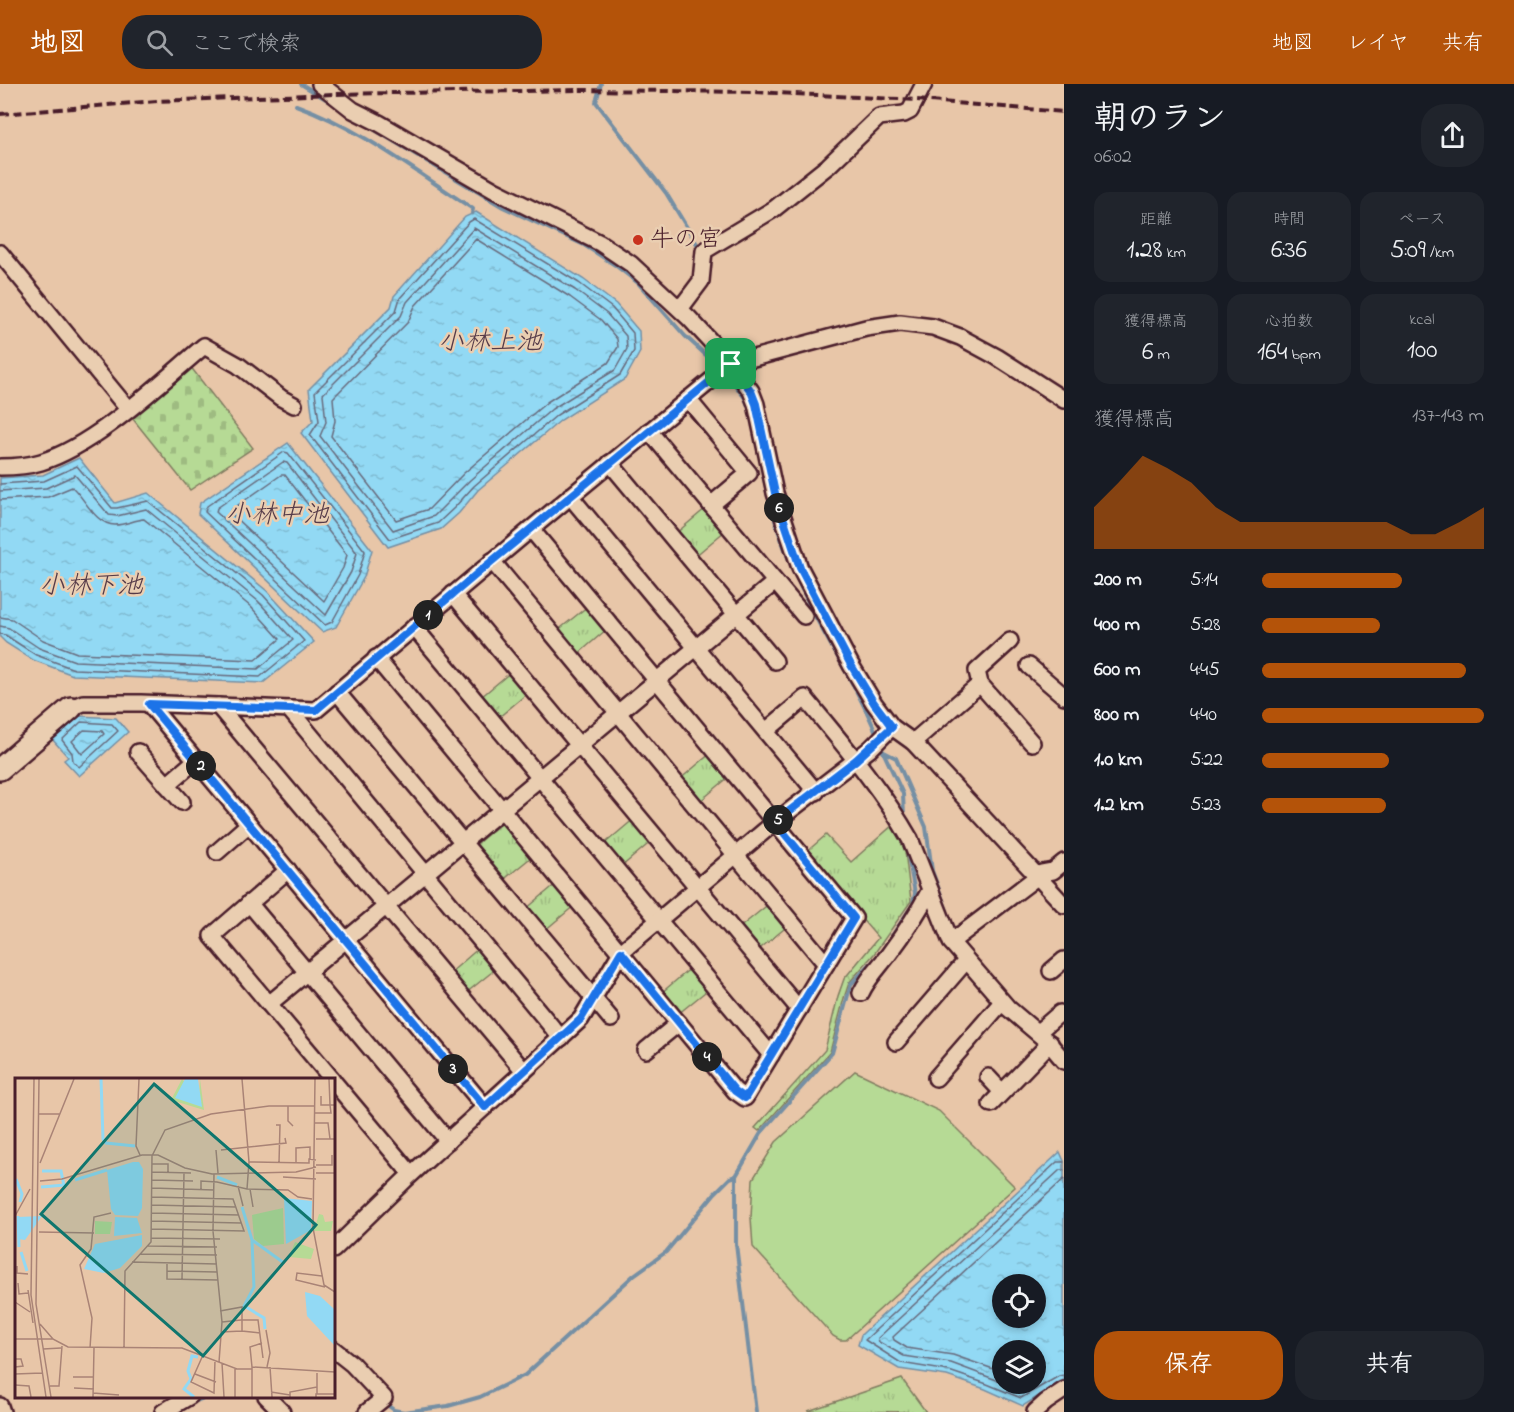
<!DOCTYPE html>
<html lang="ja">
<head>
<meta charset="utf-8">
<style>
	body { margin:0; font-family:"Indie Flower","Klee One",sans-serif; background:#20242c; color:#f1f3f6; height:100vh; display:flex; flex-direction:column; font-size:22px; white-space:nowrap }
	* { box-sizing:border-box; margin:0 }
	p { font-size:20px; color:#9ea1a6 }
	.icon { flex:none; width:33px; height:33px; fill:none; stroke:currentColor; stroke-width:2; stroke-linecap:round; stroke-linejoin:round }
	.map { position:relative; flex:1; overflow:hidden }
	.drawer { display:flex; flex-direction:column; background:#171b24; width:450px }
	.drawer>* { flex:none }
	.tools { position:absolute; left:992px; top:1190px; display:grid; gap:12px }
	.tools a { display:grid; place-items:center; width:54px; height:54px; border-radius:50%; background:#171b24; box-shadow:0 3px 9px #0003; font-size:30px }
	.pin { position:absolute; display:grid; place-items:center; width:51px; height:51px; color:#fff; margin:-26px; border-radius:12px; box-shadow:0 3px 9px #0006 }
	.km { position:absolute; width:30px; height:30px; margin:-15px; border-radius:50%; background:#222; color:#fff; font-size:16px; line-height:30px; text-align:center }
	.round { display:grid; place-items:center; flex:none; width:63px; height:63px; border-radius:24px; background:#20242c }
	.overview { display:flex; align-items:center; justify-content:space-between; height:102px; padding:0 30px }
	h1 { font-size:33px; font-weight:600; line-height:45px }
	.metrics { display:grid; grid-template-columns:repeat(3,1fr); gap:9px; height:102px; padding:6px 30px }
	.metrics div { display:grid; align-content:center; border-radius:15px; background:#20242c; text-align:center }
	.metrics b { font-size:26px; font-weight:600 }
	.metrics small { font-size:16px; font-weight:400 }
	.metrics p { font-size:16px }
	.chart { height:168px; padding:12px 30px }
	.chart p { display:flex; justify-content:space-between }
	.chart svg { width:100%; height:108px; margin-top:6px; fill:#b45309; opacity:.7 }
	.primary-button { display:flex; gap:12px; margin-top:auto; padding:12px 30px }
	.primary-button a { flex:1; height:69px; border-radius:24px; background:#b45309; color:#fff; font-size:24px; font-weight:600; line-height:69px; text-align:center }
	.primary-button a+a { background:#20242c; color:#f1f3f6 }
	ul { padding:0 30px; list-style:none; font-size:20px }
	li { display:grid; grid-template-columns:96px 72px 1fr; align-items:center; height:45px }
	li i { height:15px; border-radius:8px; background:#b45309 }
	header { display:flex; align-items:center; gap:36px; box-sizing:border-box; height:84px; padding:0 30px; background:#b45309; color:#fff }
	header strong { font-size:28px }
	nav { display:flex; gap:33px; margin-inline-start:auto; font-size:21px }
	.search { width:420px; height:54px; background:#20242c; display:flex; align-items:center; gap:15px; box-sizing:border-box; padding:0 21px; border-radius:24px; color:#9ea1a6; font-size:22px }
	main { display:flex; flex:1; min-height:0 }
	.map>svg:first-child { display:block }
	.grass { fill:url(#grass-tufts); stroke:#807c60; stroke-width:1.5 }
	.cemetery { fill:url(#cemetery-stones); stroke:#807c60; stroke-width:1.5 }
	.pitch { fill:#b6da95; stroke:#807c60; stroke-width:1.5 }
	.water { fill:url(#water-ripples); stroke:#758fa4; stroke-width:1.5; fill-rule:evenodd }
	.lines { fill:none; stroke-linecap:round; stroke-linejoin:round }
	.shore { stroke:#67697b; stroke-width:1.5 }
	.stream { stroke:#758fa4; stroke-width:4 }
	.street-casing { stroke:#4a1f2b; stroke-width:20 }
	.secondary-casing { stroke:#4a1f2b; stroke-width:26 }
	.street { stroke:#eaceb1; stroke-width:15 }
	.secondary { stroke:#eaceb1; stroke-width:21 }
	.rail { stroke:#4a1f2b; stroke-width:4; stroke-dasharray:9 4.5; stroke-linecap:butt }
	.route-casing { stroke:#fff; stroke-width:12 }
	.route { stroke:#1a73e8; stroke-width:8 }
	.poi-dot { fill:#c8321e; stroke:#eaceb1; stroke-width:2 }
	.labels { text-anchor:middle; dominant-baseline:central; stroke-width:5; stroke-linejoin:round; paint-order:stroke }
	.poi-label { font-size:24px; fill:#4a1f2b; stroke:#eaceb1; text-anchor:start }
	.water-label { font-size:26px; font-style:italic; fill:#553b49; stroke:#eaceb1 }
	.inset-river { fill:none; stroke:#92d9f4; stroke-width:3 }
	.inset-road { fill:none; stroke:#a98376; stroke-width:1.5 }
	.view { fill:#0f766e; fill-opacity:0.15; stroke:#0f766e; stroke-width:3 }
	.inset-edge { fill:none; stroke:#4a1f2b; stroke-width:3 }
</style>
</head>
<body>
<header>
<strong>地図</strong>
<div class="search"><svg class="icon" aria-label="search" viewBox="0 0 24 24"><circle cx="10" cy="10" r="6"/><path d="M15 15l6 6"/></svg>ここで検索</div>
<nav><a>地図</a><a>レイヤ</a><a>共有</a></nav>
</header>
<main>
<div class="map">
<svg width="1064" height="1328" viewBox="0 0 1064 1328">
	<defs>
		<pattern id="grass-tufts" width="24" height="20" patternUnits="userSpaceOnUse" patternTransform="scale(1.5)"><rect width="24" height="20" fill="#b6da95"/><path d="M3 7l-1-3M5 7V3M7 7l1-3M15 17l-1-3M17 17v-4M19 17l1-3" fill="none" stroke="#9ebb81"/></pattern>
		<pattern id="cemetery-stones" width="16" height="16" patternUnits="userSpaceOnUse" patternTransform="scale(1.5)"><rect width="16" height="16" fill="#b6da95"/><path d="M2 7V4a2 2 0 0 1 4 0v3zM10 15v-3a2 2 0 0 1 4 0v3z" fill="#9ebb81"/></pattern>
		<pattern id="water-ripples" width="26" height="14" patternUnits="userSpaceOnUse" patternTransform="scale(1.5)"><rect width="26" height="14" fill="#92d9f4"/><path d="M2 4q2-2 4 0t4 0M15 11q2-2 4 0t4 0" fill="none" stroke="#7fbad1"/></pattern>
	</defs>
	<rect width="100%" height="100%" fill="#e8c6a8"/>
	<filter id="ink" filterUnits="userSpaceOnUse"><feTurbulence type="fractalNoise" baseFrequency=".0167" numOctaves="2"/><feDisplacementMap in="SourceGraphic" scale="12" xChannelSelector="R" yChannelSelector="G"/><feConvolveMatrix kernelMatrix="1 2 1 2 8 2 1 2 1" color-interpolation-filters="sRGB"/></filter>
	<g filter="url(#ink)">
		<g class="grass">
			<polygon points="706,424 725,447 694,473 675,450"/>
			<polygon points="588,522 607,545 577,571 557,547"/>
			<polygon points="512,587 529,608 498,634 481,613"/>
			<polygon points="711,669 730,692 698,719 679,696"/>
			<polygon points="635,734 653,756 621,783 603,761"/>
			<polygon points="505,736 534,771 502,797 473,763"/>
			<polygon points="893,741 904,759 911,817 874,870 849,899 844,914 830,968 759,1047 755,1044 825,966 838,912 844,895 878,854 805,769 826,751 851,778"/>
			<polygon points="557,799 575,821 544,847 526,825"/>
			<polygon points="770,819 789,841 757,867 739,844"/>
			<polygon points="480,863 497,884 466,909 450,889"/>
			<polygon points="692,883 710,904 678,930 661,909"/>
			<polygon points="902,1295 926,1328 808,1327"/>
		</g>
		<polygon class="cemetery" points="190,282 253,364 190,406 129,330"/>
		<polygon class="pitch" points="855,987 939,1027 1015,1103 846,1256 840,1256 833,1252 753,1163 751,1134 753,1095 776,1058"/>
		<g class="water">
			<polygon points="476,128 583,195 616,220 639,247 640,268 625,295 561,336 478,406 459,429 441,445 388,463 301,349 313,337 309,305 391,223 394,212 465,133"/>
			<polygon points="288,359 372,466 364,493 336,543 322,548 198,430 200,419"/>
			<polygon points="79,374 115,419 148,409 267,507 314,558 263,599 73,591 33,576 6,559 0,553 0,394 43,391"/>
			<polygon points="78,632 116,634 128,648 79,692 64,676 68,673 52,655"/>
			<path d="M1060 1068 1064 1077V1296L1023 1322 985 1305 947 1292 899 1285 858 1261 861 1251ZM1002 1200H1035V1233H1002ZM1002 1266H1035V1299H1002Z"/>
		</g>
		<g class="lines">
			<g class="shore">
				<polygon points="474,135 579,199 612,224 633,249 634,267 620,291 557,331 474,402 454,424 438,439 390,455 310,351 319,337 315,308 396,227 400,214 469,138"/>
				<polygon points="474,144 575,206 607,230 626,252 627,265 615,286 552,325 470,396 434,432 393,446 320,352 326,338 323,310 401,232 407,218"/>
				<polygon points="476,155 570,213 601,236 617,255 618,263 608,279 547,318 464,389 429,425 396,436 331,352 335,337 333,314 408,238 415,222"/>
				<polygon points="284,368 288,369 365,467 358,491 332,538 325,541 205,428 207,422"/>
				<polygon points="283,378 287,379 357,469 351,488 326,531 216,428 217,424"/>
				<polygon points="281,391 285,391 347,471 343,484 324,517 230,429 231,426"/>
				<polyline points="0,400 44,397 77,382 112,424 117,424 148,417 263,511 304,557 260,593 74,585 36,571 5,551 0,550"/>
				<polyline points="0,407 46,404 75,391 109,431 117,432 146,425 258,517 293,556 258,585 75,577 39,564 9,544 0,542"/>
				<path d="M0 416 48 413 72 403C85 414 95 441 115 441 125 441 134 436 144 435L251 523 280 555 255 576 77 569 43 556 12 535 0 533"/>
				<polygon points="81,638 112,640 118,647 79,683 73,677 72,669 62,656"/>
				<polygon points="84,646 102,647 104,650 82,670 72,657"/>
				<polyline points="1064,1078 1057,1078 865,1256 901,1279 949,1287 987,1300 1021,1314 1059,1292 1064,1291"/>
				<polyline points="1002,1288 953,1271 907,1264 894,1256 893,1253 1064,1095"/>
				<polyline points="1002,1298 951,1279 904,1272 879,1258 878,1254 1060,1086 1064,1086"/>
			</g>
			<g class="stream">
				<polyline points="301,0 339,23"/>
				<polyline points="601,0 596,18 666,109 700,165"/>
				<path d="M296 21C360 44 416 88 473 125L472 129"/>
				<polyline points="365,40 503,123 584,161 615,181 638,199 685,252 719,283"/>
				<polyline points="725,288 745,314 752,332"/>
				<path d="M763 390C773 439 790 484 813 528 834 569 860 608 877 651"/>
				<polyline points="880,661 903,710 904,732"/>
				<polyline points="884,668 896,674 926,743 932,787 947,827"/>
				<polyline points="383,1318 394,1326 404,1328 448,1322 480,1313 525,1291 634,1191 666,1168 715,1109 730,1094 736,1092"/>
				<polyline points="192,1319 208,1312"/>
				<polyline points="756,1328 736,1160 736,1092 761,1049 832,969 851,900 880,870 913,820 915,809 906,761"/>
			</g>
			<defs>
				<g id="street">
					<polyline points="320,0 353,26 379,39 494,106 600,159 631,180 689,234 727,275 751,307 756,320 775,409 800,484 851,581 874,619 892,643 913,658 1064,821"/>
					<polyline points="0,169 128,325"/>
					<polyline points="680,225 701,197 704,167 774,125 828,82 879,33 904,30 910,27 924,0"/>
					<polyline points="688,315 749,389 711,421"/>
					<polyline points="649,347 804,532"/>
					<polyline points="610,379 775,577"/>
					<path d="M0 383C14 383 28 382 41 378 95 362 161 298 204 262L238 281 281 314 294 321"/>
					<polyline points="570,412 816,708"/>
					<polyline points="492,477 826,880"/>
					<polyline points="453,510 799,925"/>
					<polyline points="414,543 771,971"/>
					<polyline points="376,574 735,1007 745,1014 854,834 531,445"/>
					<polyline points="1029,582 1064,612"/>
					<polyline points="980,600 1032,659"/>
					<polyline points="337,608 611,935"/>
					<polyline points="149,620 485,1023"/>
					<polyline points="218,622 524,987"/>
					<polyline points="71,624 83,619 141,619 316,626 531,445 731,280 866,244 900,239 933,243 960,253 997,273 1064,316"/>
					<polyline points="289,625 561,954"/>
					<path d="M766 647 805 614C842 659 881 704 910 755L951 858 1008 924 1048 958 1064 977"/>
					<polyline points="913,658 980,600 977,587 1010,557"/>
					<polyline points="138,668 182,718"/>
					<polyline points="167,701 196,676"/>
					<polyline points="217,768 249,740"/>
					<polyline points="288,786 212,852 332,995"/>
					<polyline points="249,819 448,1057"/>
					<polyline points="951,858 1042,789 1053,787 1064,778"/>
					<polyline points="1051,887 1064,876"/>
					<path d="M861 909C868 894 879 883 889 870 904 850 918 829 930 806"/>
					<polyline points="269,920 775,498"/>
					<polyline points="1038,948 1060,929"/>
					<polyline points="896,958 966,877"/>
					<polyline points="646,966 679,939"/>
					<polyline points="988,993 1002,1008"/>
					<polyline points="936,994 1002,918"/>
					<polyline points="333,997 411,1090"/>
					<polyline points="991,1020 1050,959"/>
					<polyline points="333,1166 405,1096 581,935 621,868 775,738 870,665 892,643"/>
					<polyline points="333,1265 352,1280 384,1314 367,1328"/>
					<polyline points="266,1312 282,1328"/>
					<polyline points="0,1322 2,1328"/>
					<polyline points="163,1328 190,1312"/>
					<polyline points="1035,1328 1046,1318 1064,1306"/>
				</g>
				<polyline id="secondary" points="0,685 71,624"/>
			</defs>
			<use href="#street" class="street-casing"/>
			<use href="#secondary" class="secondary-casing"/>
			<use href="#street" class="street"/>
			<use href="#secondary" class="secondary"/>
			<polyline class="rail" points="0,30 157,17 333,10 582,6 755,8 917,16 1064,28"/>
		</g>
	</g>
	<g class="lines" filter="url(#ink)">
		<defs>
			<polygon id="route" points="731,280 751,307 756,320 775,409 800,484 851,581 874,619 892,643 856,676 775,738 854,834 745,1014 735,1007 621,868 581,935 485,1023 149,620 316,626 492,477"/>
		</defs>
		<use href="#route" class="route-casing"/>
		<use href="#route" class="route"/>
	</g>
	<circle class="poi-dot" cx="638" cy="156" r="6"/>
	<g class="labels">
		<g class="poi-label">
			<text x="650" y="156">牛の宮</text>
		</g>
		<g class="water-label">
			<text x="490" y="259">小林上池</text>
			<text x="277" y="432">小林中池</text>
			<text x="91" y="503">小林下池</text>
		</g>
	</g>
	<g transform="translate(15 994)">
		<rect width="320" height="320" fill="#e8c6a8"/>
		<path d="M167 1 187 24 184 19 185 1 189 32 156 22ZM304 136 308 137 310 144 318 143 316 153H299ZM280 164 299 171 296 181 274 179Z" fill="#b6da95"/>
		<path d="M80 143 97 144 95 156H80Z" fill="#b6da95"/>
		<path d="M268 130 269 166 248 168 239 161 237 137Z" fill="#b6da95"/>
		<path d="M170 1H183L187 29 160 20ZM118 84H124L128 91 127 130 123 138 100 137 96 131 92 92ZM269 120 297 123 296 152 271 166ZM27 138 10 162 3 161V139ZM100 139 122 140 127 155 99 158ZM127 157V168L105 190 89 195 69 191 80 166ZM290 214 305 218 319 231V267L292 238Z" fill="#92d9f4"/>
		<path class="inset-river" d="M86 1 88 61 91 65 120 68M27 93H46L49 108M202 99 222 107M1 101 7 116 5 124M60 102 92 92M26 109 50 107M227 129 237 162 269 185M3 138 4 169M6 174 12 193M231 229 249 240 250 251M228 230 239 209 237 163M179 319 169 311 176 301 173 293 177 278 183 279"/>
		<path class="inset-road" d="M19 1 16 217 31 319M24 1 21 226 36 319M124 1 121 68 125 77M227 1 234 84 232 111M300 1 298 150 309 207 320 214M306 18V27H315L314 1M273 28V43L278 48M300 35H316L315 27H320M24 36H45M300 45H313L315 61M261 47H265L264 85M301 61H320M201 72 203 95M206 72 271 65 270 60M234 84 294 85V81L301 82M25 85 59 1M281 85V70L295 69V81M137 86H153V94M301 87H317V77M137 94 176 95M301 95H320M199 96 198 153 207 244 204 284M268 99 301 101M137 102 178 103M25 103 47 101 127 77H143L170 90 197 96 281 94 301 89M223 108 228 128M137 110 199 112M235 111 238 129M186 112V103L202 104 232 111 273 112 283 119 297 121M136 127 221 129M136 135 224 137M0 138 15 111M136 143 226 145M136 151 229 153 218 121 136 119M24 154 79 155M136 160 205 161M133 168 202 169M125 176 202 177M117 184 202 186M152 185V201L203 202M2 188V195L13 196M152 193 202 194M307 198 282 195 281 202 310 209M167 201 169 95M3 205 4 216 13 215M13 212 18 245M0 224 15 234M205 233 227 229V253L245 255M226 242H243L248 280M207 244 226 242M25 246 38 261M251 252 255 275 252 289M206 254 227 253M0 261H38L53 269 167 270 222 291H237M75 270 77 240 65 187 76 171 79 139 96 135M109 270 110 193 136 164 137 78 150 52 196 36 254 28H300M28 271 46 270M188 277 176 304 199 315 200 282M0 281H6L8 288 0 289M207 285 209 319M237 289 235 269 247 265M255 289 257 319M220 290V319M0 296 27 295M180 296 201 304M58 299H79M0 307 14 308 16 319M35 308H44L47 268M59 310 79 311M256 314 275 317M78 315 104 317M302 316V295M78 319 79 270M237 319V289L320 294M275 319V314L302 309M301 319V316H320"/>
		<path class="view" d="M139 6 301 147 188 278 26 136Z"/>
		<rect width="320" height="320" class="inset-edge"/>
	</g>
</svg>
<div class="tools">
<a><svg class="icon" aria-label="locate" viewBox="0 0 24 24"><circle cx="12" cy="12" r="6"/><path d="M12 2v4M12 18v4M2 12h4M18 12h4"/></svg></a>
<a><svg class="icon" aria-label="layers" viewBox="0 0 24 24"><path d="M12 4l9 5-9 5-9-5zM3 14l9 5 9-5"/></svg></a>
</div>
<div class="pin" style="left:731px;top:280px;background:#1e9e55"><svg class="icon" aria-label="arrive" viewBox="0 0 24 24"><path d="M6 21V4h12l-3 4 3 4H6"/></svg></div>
<b class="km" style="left:428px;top:531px">1</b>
<b class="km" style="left:201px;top:682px">2</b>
<b class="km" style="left:453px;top:985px">3</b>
<b class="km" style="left:707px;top:973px">4</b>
<b class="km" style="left:778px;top:736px">5</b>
<b class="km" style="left:779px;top:424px">6</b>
</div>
<section class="drawer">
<div class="overview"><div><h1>朝のラン</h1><p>06:02</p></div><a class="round"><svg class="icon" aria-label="share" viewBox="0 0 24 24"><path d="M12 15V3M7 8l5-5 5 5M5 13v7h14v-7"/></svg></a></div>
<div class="metrics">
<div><p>距離</p><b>1.28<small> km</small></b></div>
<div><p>時間</p><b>6:36</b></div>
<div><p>ペース</p><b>5:09<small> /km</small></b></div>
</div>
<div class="metrics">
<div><p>獲得標高</p><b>6<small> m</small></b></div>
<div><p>心拍数</p><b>164<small> bpm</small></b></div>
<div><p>kcal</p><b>100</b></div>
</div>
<div class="chart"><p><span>獲得標高</span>137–143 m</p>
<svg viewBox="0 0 160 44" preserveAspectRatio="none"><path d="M0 44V27L10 17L20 6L30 11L40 17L50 27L60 33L70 33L80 33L90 33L100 33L110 33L120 33L130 38L140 38L150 33L160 27V44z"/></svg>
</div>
<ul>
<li><b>200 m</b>5:14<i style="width:63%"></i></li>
<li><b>400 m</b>5:28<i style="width:53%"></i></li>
<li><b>600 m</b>4:45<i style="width:92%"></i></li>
<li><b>800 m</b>4:40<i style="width:100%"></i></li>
<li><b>1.0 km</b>5:22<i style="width:57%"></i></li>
<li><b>1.2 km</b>5:23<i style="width:56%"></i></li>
</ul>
<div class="primary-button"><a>保存</a><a>共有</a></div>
</section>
</main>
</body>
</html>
